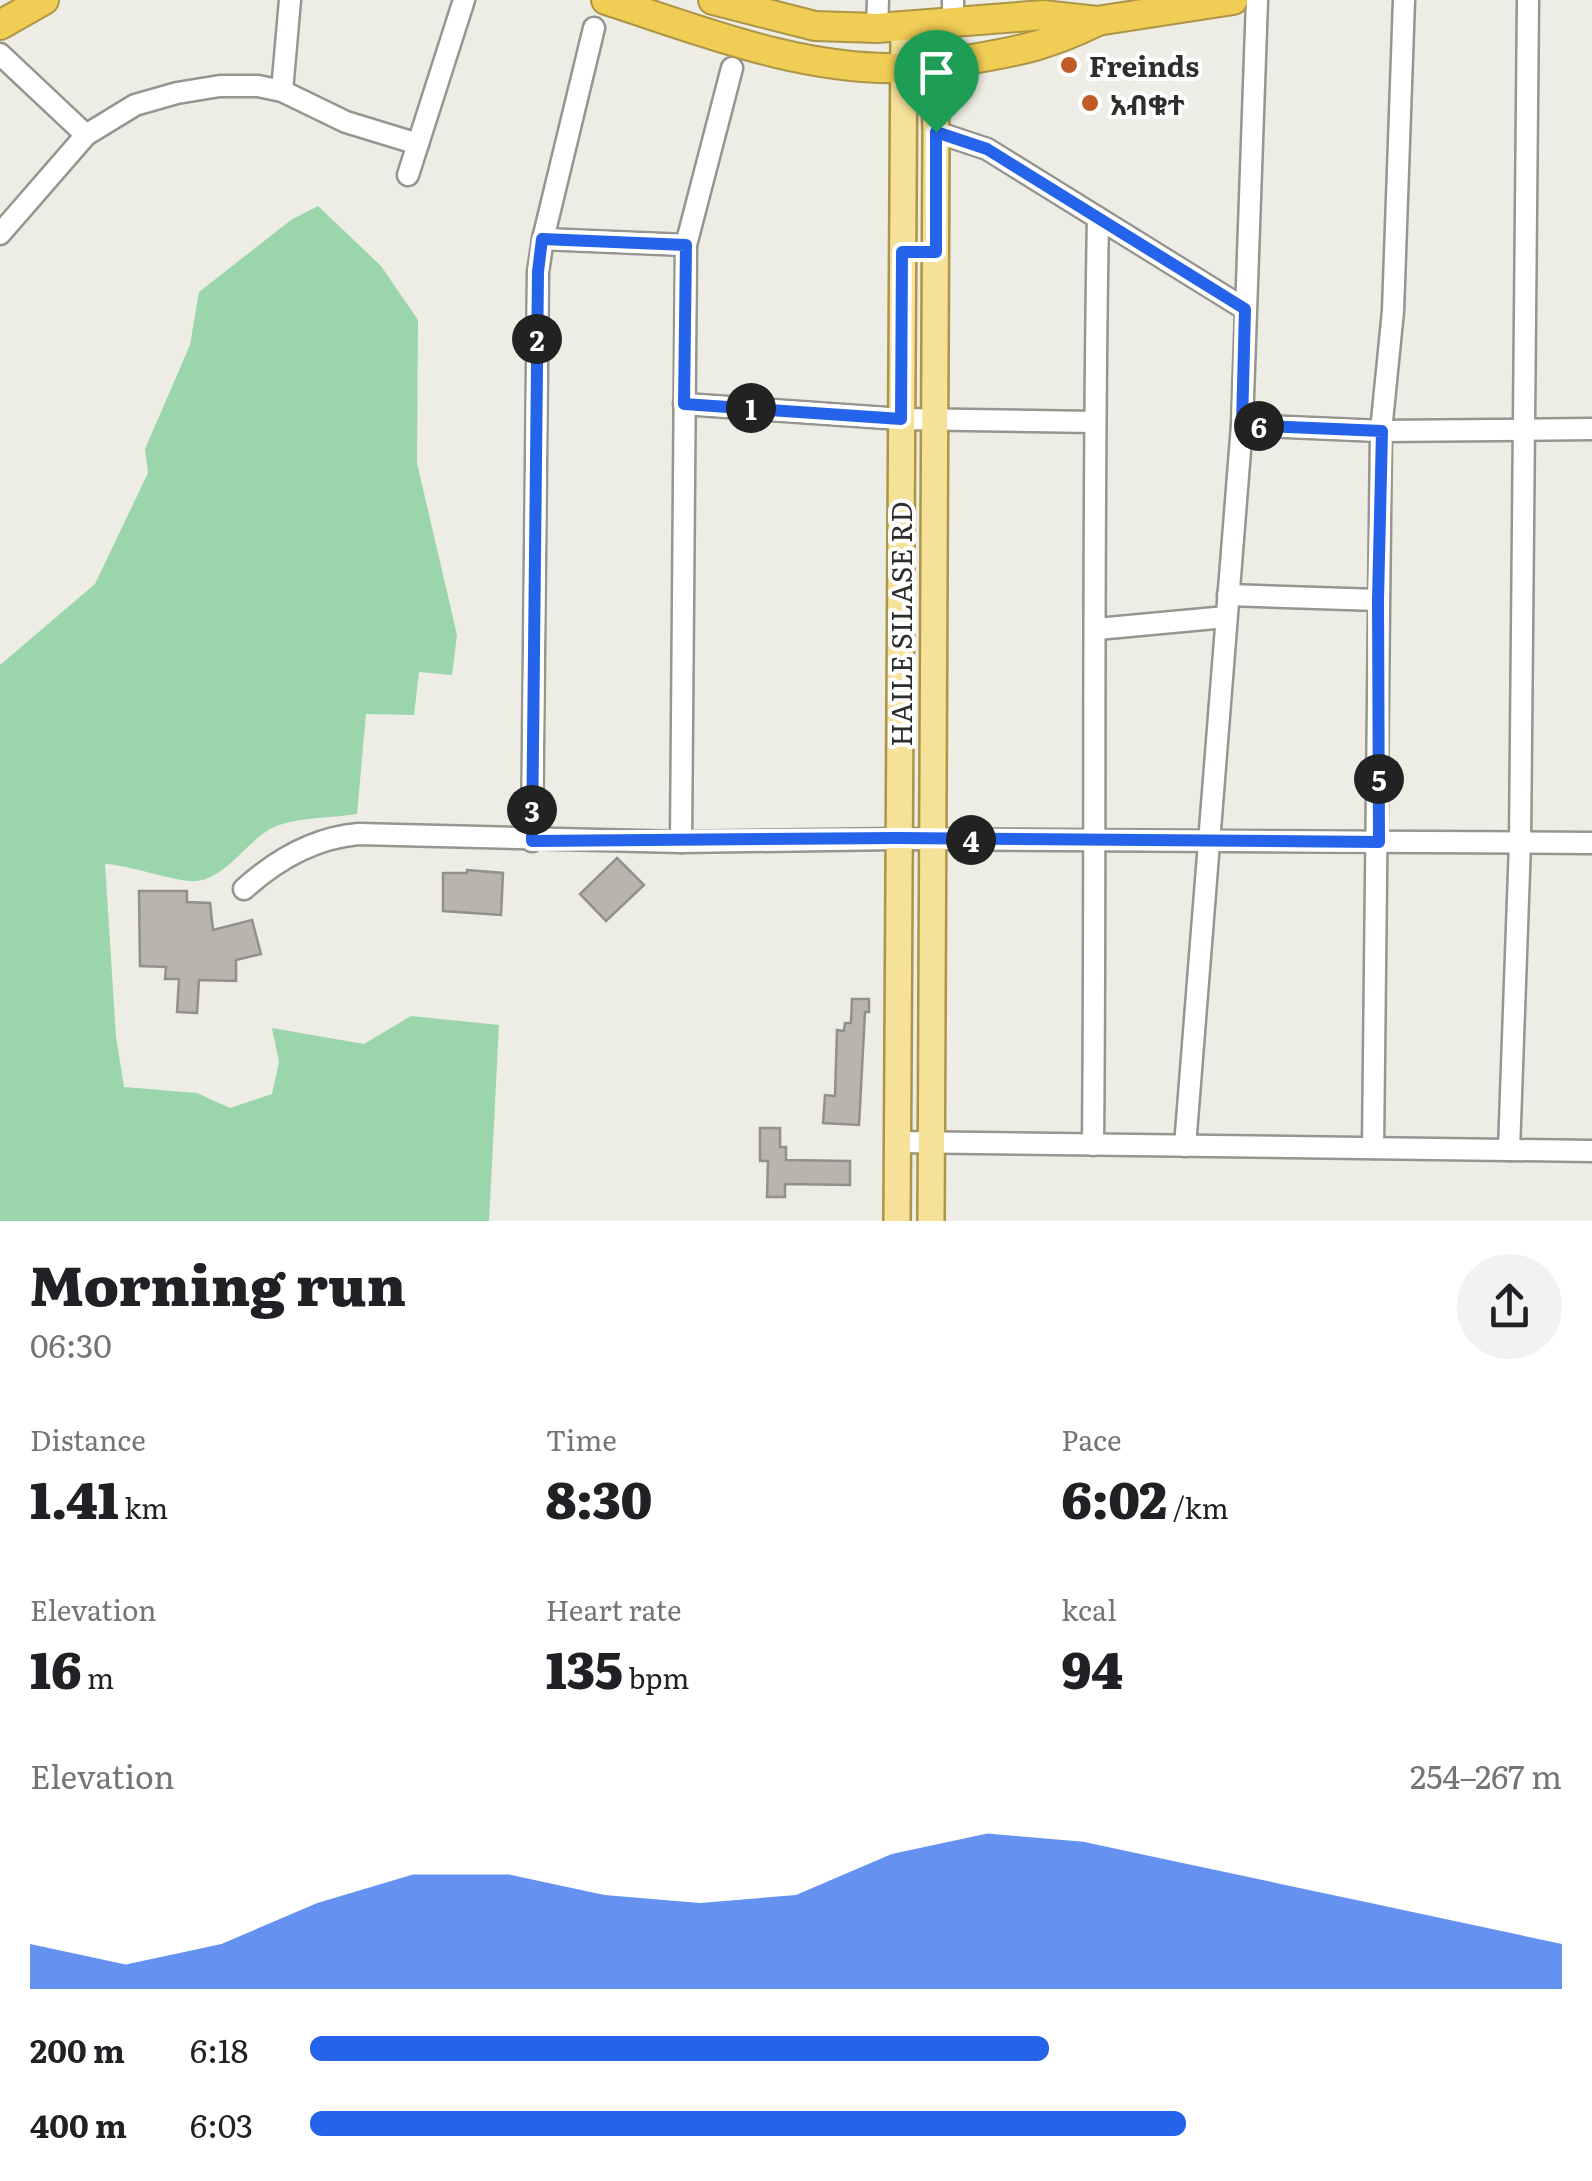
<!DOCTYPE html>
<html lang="en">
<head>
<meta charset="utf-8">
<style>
	body { margin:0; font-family:Literata,"Noto Sans Ethiopic",serif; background:#f2f2f2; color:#202124; height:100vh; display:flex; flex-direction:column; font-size:38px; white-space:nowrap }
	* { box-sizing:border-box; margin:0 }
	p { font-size:32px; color:#757577 }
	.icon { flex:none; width:55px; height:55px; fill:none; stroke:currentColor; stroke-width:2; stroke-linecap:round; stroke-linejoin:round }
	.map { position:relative; height:1221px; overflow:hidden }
	.panel { display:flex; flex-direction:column; background:#fff; flex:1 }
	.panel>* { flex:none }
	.pin { position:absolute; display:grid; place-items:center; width:85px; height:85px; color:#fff; margin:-102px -42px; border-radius:50% 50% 50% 0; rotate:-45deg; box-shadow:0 0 10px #0007 }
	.pin .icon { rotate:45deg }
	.km { position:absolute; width:50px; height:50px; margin:-25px; border-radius:50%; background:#222; color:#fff; font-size:28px; line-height:50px; text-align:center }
	.round { display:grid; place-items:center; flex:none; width:105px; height:105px; border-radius:52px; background:#f2f2f2 }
	.headline { display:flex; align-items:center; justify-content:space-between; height:170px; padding:0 30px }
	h1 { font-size:55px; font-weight:800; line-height:75px }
	.stats { display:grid; grid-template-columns:repeat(3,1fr); gap:15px; height:170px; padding:10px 30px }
	.stats div { display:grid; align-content:center }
	.stats b { font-size:50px; font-weight:800 }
	.stats small { font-size:28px; font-weight:400 }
	.stats p { font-size:28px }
	.chart { height:280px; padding:20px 30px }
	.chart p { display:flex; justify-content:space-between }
	.chart svg { width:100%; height:180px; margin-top:10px; fill:#2563eb; opacity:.7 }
	ul { padding:0 30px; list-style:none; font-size:32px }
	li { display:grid; grid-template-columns:160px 120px 1fr; align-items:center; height:75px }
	li i { height:25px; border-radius:12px; background:#2563eb }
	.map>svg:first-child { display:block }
	.green { fill:#9bd5ac }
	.building { fill:#b7b5ae; stroke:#92908a; stroke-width:2.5 }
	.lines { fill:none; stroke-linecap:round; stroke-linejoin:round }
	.minor-casing { stroke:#97958f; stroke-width:25 }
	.major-casing { stroke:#ac9546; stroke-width:30 }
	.highway-casing { stroke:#ac9546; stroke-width:32 }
	.minor { stroke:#fff; stroke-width:20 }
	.major { stroke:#f6e198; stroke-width:25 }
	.highway { stroke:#f0cd54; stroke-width:28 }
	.route-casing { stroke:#fff; stroke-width:20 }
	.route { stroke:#2563eb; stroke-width:12 }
	.poi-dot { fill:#c15c29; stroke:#fff; stroke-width:4 }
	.labels { text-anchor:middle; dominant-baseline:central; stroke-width:8; stroke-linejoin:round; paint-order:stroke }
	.poi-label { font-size:28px; font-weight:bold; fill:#2f2e2c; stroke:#fff; text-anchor:start }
	.street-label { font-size:28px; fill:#2f2e2c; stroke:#fff }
</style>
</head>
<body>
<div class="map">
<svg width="1592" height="1221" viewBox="0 0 1592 1221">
	<rect width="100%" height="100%" fill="#edece5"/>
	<path class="green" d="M318 206 381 266 418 320 417 463 457 635 452 675 419 672 414 715 366 714 357 814C332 818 303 817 279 825 251 834 229 877 197 881 178 883 130 865 105 864L116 1037 124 1087 197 1093 230 1108 272 1094 279 1062 272 1028 364 1044 411 1016 499 1025 489 1221H0V665L95 584 148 473 145 449 190 345 199 292 291 220Z"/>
	<g class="building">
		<polygon points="617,858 644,885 606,921 580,894"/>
		<polygon points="467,870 503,873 501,915 443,911 443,873 467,873"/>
		<polygon points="139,891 187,891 187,902 210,903 213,930 252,920 261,954 236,960 236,981 199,980 197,1013 177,1012 179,979 165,979 166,967 140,966"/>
		<polygon points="852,999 869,999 869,1012 865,1012 859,1125 823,1123 825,1095 835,1096 837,1030 844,1031 845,1023 851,1023"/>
		<polygon points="760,1128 780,1128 780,1147 786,1147 786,1160 850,1161 850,1185 785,1184 785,1197 767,1197 768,1161 760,1161"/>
	</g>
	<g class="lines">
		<defs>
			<g id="minor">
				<polyline points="953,0 953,23"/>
				<polyline points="877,28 878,0"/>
				<polyline points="0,54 86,135"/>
				<polyline points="282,91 290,0"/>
				<polyline points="936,132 987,149 1245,309"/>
				<polyline points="408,175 464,0"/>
				<polyline points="0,234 86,135 135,105 177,93 220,86 258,86 282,91 346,122 418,144"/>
				<polyline points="543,239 686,245"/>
				<polyline points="684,404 901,419 1094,422"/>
				<polyline points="1242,425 1381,431 1592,429"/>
				<polyline points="1228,595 1378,600"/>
				<polyline points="1097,629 1226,617"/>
				<polyline points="532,841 538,272 543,239 594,28"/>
				<polyline points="681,842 686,245 732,68"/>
				<path d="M244 889C276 860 315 838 358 834L681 842 897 839 1592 843"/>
				<polyline points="897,1142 1592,1151"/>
				<path d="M1093 1145C1096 836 1092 527 1098 218"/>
				<polyline points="1185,1146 1242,425 1257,0"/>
				<polyline points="1373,1148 1381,431 1393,311 1404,0"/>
				<polyline points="1509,1150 1520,843 1528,0"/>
			</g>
			<g id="major">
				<polyline points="897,1221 904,26"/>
				<polyline points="931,1221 936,132 933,25"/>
			</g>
			<g id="highway">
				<path d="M606 0C702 31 801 71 903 68 926 67 949 62 972 59 1021 51 1051 44 1096 22"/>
				<polyline points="713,0 815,26 877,28 1043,15 1097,21 1233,0"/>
				<polyline points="0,25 44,0"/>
			</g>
		</defs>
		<use href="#minor" class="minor-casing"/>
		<use href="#major" class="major-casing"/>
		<use href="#highway" class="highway-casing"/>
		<use href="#minor" class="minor"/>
		<use href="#major" class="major"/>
		<use href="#highway" class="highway"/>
	</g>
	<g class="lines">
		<defs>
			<polygon id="route" points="936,132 987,149 1245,309 1242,425 1382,431 1378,600 1379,842 897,838 532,841 538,272 542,239 686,245 684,404 901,419 902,252 936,252"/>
		</defs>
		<use href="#route" class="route-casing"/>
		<use href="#route" class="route"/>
	</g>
	<g class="poi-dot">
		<circle cx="1069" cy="65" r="10"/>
		<circle cx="1090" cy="103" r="10"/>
	</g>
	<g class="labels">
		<g class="poi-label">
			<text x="1089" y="65">Freinds</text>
			<text x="1110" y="103">አብቁተ</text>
		</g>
		<g class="street-label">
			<text transform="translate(900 624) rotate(-90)">HAILE SILASE RD</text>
		</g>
	</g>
</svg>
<div class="pin" style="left:936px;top:132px;background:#1e9e55"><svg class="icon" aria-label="arrive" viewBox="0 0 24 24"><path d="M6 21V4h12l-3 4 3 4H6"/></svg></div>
<b class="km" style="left:751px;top:408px">1</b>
<b class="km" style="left:537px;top:339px">2</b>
<b class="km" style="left:532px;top:810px">3</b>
<b class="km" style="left:971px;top:840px">4</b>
<b class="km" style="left:1379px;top:779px">5</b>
<b class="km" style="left:1259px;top:426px">6</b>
</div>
<section class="panel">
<div class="headline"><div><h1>Morning run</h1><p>06:30</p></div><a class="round"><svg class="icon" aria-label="share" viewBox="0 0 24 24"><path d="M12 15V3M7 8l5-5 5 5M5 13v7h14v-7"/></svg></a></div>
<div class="stats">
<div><p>Distance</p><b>1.41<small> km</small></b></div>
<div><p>Time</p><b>8:30</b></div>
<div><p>Pace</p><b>6:02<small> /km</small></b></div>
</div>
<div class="stats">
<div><p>Elevation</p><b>16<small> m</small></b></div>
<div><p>Heart rate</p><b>135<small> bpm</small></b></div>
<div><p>kcal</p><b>94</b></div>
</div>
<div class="chart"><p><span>Elevation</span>254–267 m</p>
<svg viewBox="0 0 160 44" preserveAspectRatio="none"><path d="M0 44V33L10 38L20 33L30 23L40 16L50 16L60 21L70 23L80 21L90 11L100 6L110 8L120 13L130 18L140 23L150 28L160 33V44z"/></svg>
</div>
<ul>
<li><b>200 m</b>6:18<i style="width:59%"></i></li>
<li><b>400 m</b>6:03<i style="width:70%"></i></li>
</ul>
</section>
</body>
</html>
